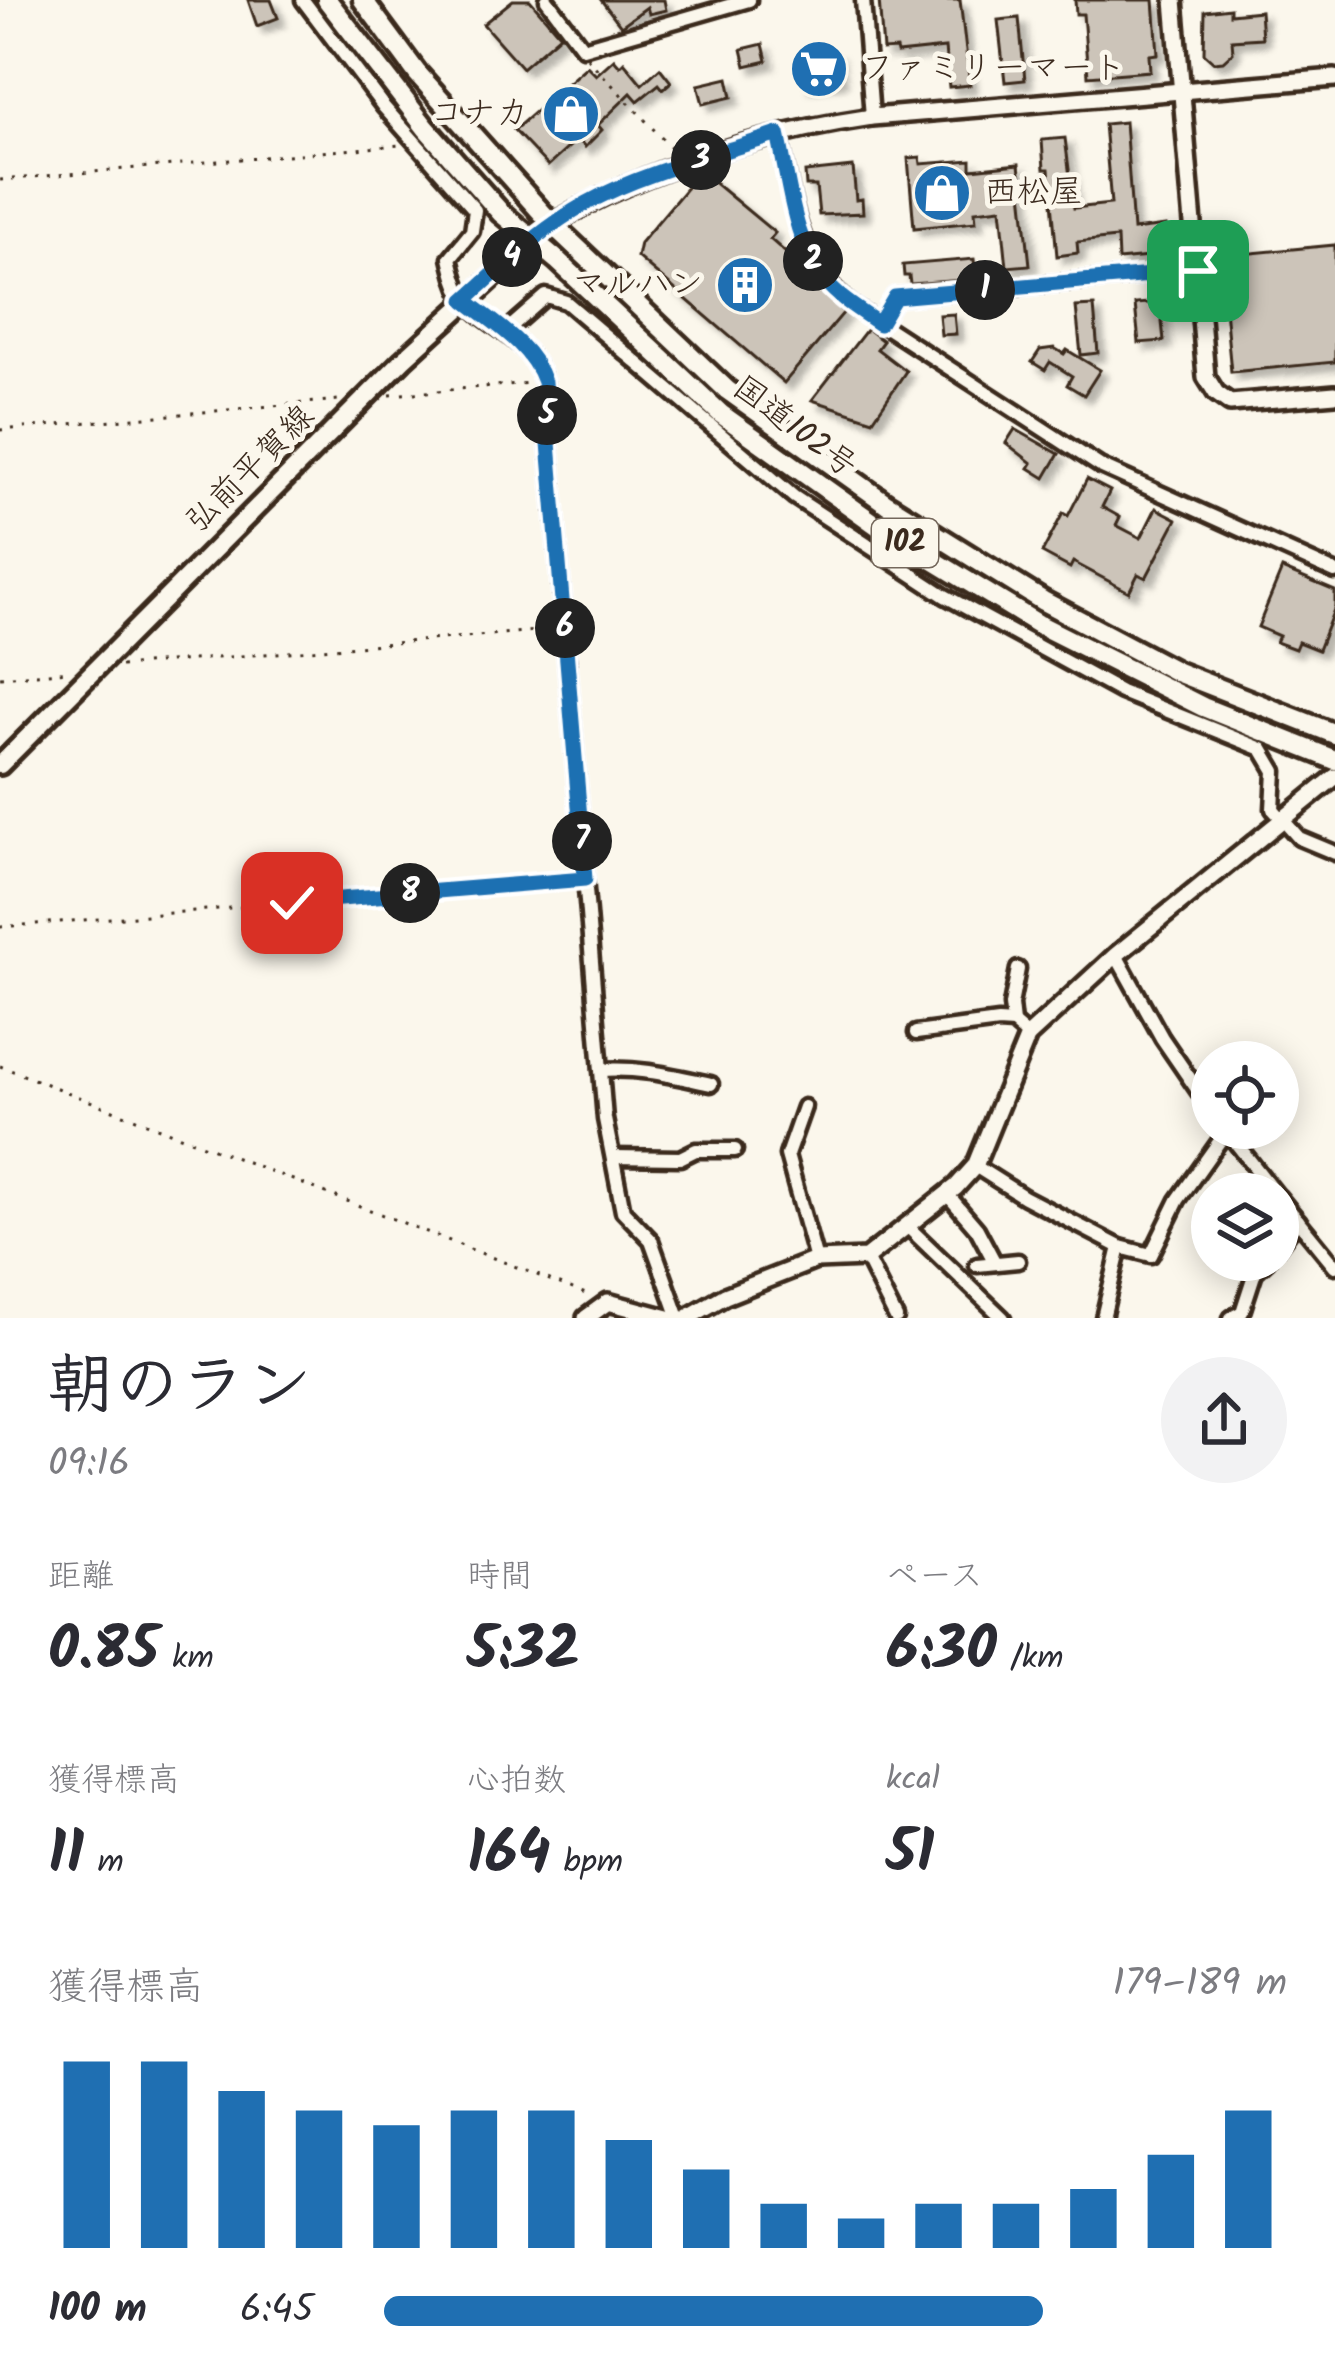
<!DOCTYPE html>
<html lang="ja">
<head>
<meta charset="utf-8">
<style>
	body { margin:0; font-family:Kalam,"Klee One",sans-serif; background:#f2f2f3; color:#2b2b33; height:100vh; display:flex; flex-direction:column; font-size:45px; white-space:nowrap }
	* { box-sizing:border-box; margin:0 }
	p { font-size:39px; color:#7c7c81 }
	.icon { flex:none; width:66px; height:66px; fill:none; stroke:currentColor; stroke-width:2; stroke-linecap:round; stroke-linejoin:round }
	.map { position:relative; height:1318px; overflow:hidden }
	.panel { display:flex; flex-direction:column; background:#fff; flex:1 }
	.panel>* { flex:none }
	.fabs { position:absolute; left:1191px; top:1041px; display:grid; gap:24px }
	.fabs a { display:grid; place-items:center; width:108px; height:108px; border-radius:50%; background:#fff; box-shadow:0 6px 30px #0003; font-size:60px }
	.pin { position:absolute; display:grid; place-items:center; width:102px; height:102px; color:#fff; margin:-51px; border-radius:24px; box-shadow:0 6px 18px #0006 }
	.km { position:absolute; width:60px; height:60px; margin:-30px; border-radius:50%; background:#222; color:#fff; font-size:33px; line-height:60px; text-align:center }
	.round { display:grid; place-items:center; flex:none; width:126px; height:126px; border-radius:63px; background:#f2f2f3 }
	.summary { display:flex; align-items:center; justify-content:space-between; height:204px; padding:0 48px }
	h1 { font-size:66px; font-weight:600; line-height:90px }
	.stats { display:grid; grid-template-columns:repeat(3,1fr); gap:18px; height:204px; padding:12px 48px }
	.stats div { display:grid; align-content:center }
	.stats b { font-size:60px; font-weight:600 }
	.stats small { font-size:33px; font-weight:400 }
	.stats p { font-size:33px }
	.chart { height:336px; padding:24px 48px }
	.chart p { display:flex; justify-content:space-between }
	.chart svg { width:100%; height:216px; margin-top:12px; stroke:#1f6fb2; stroke-width:6 }
	ul { padding:0 48px; list-style:none; font-size:39px }
	li { display:grid; grid-template-columns:192px 144px 1fr; align-items:center; height:90px }
	li i { height:30px; border-radius:15px; background:#1f6fb2 }
	.map>svg:first-child { display:block }
	.building { fill:#ccc4b9; stroke:#3b2a1e; stroke-width:3; filter:url(#shadow) }
	.lines { fill:none; stroke-linecap:round; stroke-linejoin:round }
	.minor-casing { stroke:#3b2a1e; stroke-width:21 }
	.tertiary-casing { stroke:#3b2a1e; stroke-width:24 }
	.secondary-casing { stroke:#3b2a1e; stroke-width:26 }
	.trunk-casing { stroke:#3b2a1e; stroke-width:27 }
	.path { stroke:#3b2a1e; stroke-width:3; stroke-dasharray:3 9; stroke-linecap:butt }
	.minor { stroke:#fbf7ec; stroke-width:12 }
	.tertiary { stroke:#fbf7ec; stroke-width:15 }
	.secondary { stroke:#fbf7ec; stroke-width:16 }
	.trunk { stroke:#fbf7ec; stroke-width:18 }
	.route-casing { stroke:#fff; stroke-width:24 }
	.route { stroke:#1f6fb2; stroke-width:15 }
	.labels { text-anchor:middle; dominant-baseline:central; stroke-width:10; stroke-linejoin:round; paint-order:stroke }
	.shield { fill:#fbf7ec; stroke:#75685c; stroke-width:3 }
	.shield-label { font-size:30px; font-weight:bold; fill:#3b2a1e }
	.poi-label { font-size:33px; fill:#3b2a1e; stroke:#fbf7ec; text-anchor:start }
	.street-label { font-size:33px; fill:#3b2a1e; stroke:#fbf7ec }
</style>
</head>
<body>
<div class="map">
<svg width="1335" height="1318" viewBox="0 0 1335 1318">
	<defs>
		<filter id="shadow"><feDropShadow dx="7" dy="7" stdDeviation="3" flood-color="#0004"/></filter>
	</defs>
	<rect width="100%" height="100%" fill="#fbf7ec"/>
	<filter id="ink" filterUnits="userSpaceOnUse"><feTurbulence type="fractalNoise" baseFrequency=".00833" numOctaves="2"/><feDisplacementMap in="SourceGraphic" scale="24" xChannelSelector="R" yChannelSelector="G"/><feConvolveMatrix kernelMatrix="1 2 1 2 8 2 1 2 1" color-interpolation-filters="sRGB"/></filter>
	<g filter="url(#ink)">
		<g class="building">
			<polygon points="248,0 271,0 278,18 257,26"/>
			<polygon points="513,0 530,0 560,35 522,68 483,24"/>
			<polygon points="601,0 664,0 666,10 649,14 647,7 621,26"/>
			<polygon points="879,0 960,0 970,85 949,87 945,48 897,53 896,49 883,50"/>
			<polygon points="1075,0 1154,0 1158,54 1149,55 1150,71 1088,76 1083,14 1076,14"/>
			<polygon points="1230,8 1230,14 1260,11 1262,38 1232,40 1233,52 1223,61 1214,62 1204,53 1205,11"/>
			<polygon points="1019,18 1025,80 1005,82 998,20"/>
			<polygon points="763,44 767,61 746,66 742,49"/>
			<polygon points="836,53 840,79 803,85 799,59"/>
			<polygon points="614,59 620,66 624,62 642,84 660,68 671,82 663,89 659,84 638,101 631,93 598,125 602,130 585,147 578,139 548,166 514,130 587,66 596,75"/>
			<polygon points="728,78 732,97 703,104 698,85"/>
			<polygon points="1125,122 1133,230 1166,226 1169,255 1118,260 1117,238 1077,242 1078,253 1057,256 1049,169 1044,169 1042,140 1065,138 1074,208 1111,204 1104,124"/>
			<polygon points="920,157 921,164 971,160 971,169 1019,164 1030,265 1007,267 1001,208 975,211 976,222 914,228 908,158"/>
			<polygon points="853,167 856,200 862,199 863,213 819,215 816,186 806,186 805,172"/>
			<polygon points="705,175 775,233 770,239 811,275 844,312 784,383 637,257 640,243 694,179"/>
			<polygon points="1335,245 1335,362 1231,372 1220,256"/>
			<polygon points="974,259 976,279 910,284 909,276 904,276 903,265"/>
			<polygon points="1160,302 1164,341 1139,343 1135,304"/>
			<polygon points="1094,306 1098,353 1081,355 1076,307"/>
			<polygon points="954,314 956,334 941,335 939,315"/>
			<polygon points="867,329 883,341 877,349 906,371 873,420 812,400"/>
			<polygon points="1054,348 1064,354 1067,350 1100,370 1084,395 1067,385 1072,376 1050,362 1045,370 1032,362 1040,350"/>
			<polygon points="1015,429 1059,454 1045,478 1029,468 1032,463 1006,443"/>
			<polygon points="1087,479 1110,491 1102,507 1120,517 1116,525 1141,538 1156,508 1177,519 1146,578 1138,574 1129,592 1073,562 1070,568 1042,553 1063,513 1068,516"/>
			<polygon points="1282,569 1335,591 1335,607 1318,650 1298,642 1295,649 1276,642 1279,636 1258,627"/>
		</g>
		<g class="lines">
			<defs>
				<g id="minor">
					<path d="M303 0 383 106 475 210 472 231 450 258C453 271 456 284 463 296 484 329 529 335 544 382L605 1119 623 1211 651 1240 679 1318"/>
					<polyline points="547,0 583,48 749,0"/>
					<polyline points="863,0 872,117"/>
					<path d="M779 134C793 200 797 260 852 305L1100 466 1335 572"/>
					<polyline points="879,324 895,297 1198,271"/>
					<polyline points="506,331 546,296 566,302 794,497 945,596 1121,692 1262,749 1275,771 1273,809 1299,838 1335,853"/>
					<polyline points="1116,955 1162,1038 1212,1111"/>
					<polyline points="1013,1023 1011,1005 1018,969"/>
					<polyline points="916,1033 998,1022 1013,1023 1028,1036"/>
					<path d="M601 1070C639 1067 673 1076 711 1084"/>
					<polyline points="804,1107 787,1155 816,1260"/>
					<polyline points="1225,1129 1276,1194"/>
					<polyline points="613,1157 680,1158 696,1150 735,1150"/>
					<polyline points="975,1166 1024,1197 1120,1247 1103,1318"/>
					<polyline points="947,1194 977,1229 995,1263"/>
					<polyline points="1278,1196 1335,1266"/>
					<polyline points="907,1226 1003,1318"/>
					<polyline points="1120,1247 1151,1255 1178,1200 1226,1132"/>
					<polyline points="1278,1247 1298,1220"/>
					<polyline points="866,1258 896,1318"/>
					<polyline points="977,1265 1018,1261"/>
					<polyline points="1231,1318 1242,1312 1255,1272 1268,1260"/>
				</g>
				<g id="tertiary">
					<polyline points="1174,0 1206,377 1216,393 1230,403 1335,394"/>
					<path d="M552 224C647 167 763 133 872 117L1335 78"/>
					<polyline points="586,1318 608,1302 668,1318"/>
					<polyline points="687,1318 725,1296 816,1260 866,1258 956,1187 975,1166 1028,1036 1116,955 1335,777"/>
				</g>
				<polyline id="secondary" points="0,765 403,360 552,224"/>
				<g id="trunk">
					<polyline points="327,0 426,128 501,213 557,260 721,414 882,529 1038,624 1203,707 1335,760"/>
					<polyline points="363,0 417,73 552,224 727,390 887,504 1043,601 1177,672 1335,734"/>
				</g>
			</defs>
			<use href="#minor" class="minor-casing"/>
			<use href="#tertiary" class="tertiary-casing"/>
			<use href="#secondary" class="secondary-casing"/>
			<use href="#trunk" class="trunk-casing"/>
			<g class="path">
				<polyline points="587,58 672,149"/>
				<polyline points="0,180 401,145"/>
				<polyline points="390,395 530,383"/>
				<polyline points="0,430 339,400"/>
				<polyline points="121,666 548,630"/>
				<polyline points="0,677 70,671"/>
				<polyline points="0,927 571,880"/>
				<polyline points="0,1066 591,1296"/>
			</g>
			<use href="#minor" class="minor"/>
			<use href="#tertiary" class="tertiary"/>
			<use href="#secondary" class="secondary"/>
			<use href="#trunk" class="trunk"/>
		</g>
	</g>
	<g class="lines" filter="url(#ink)">
		<defs>
			<path id="route" d="M292 903 585 879 544 382C532 345 494 323 465 300 504 265 541 228 587 203 646 171 716 155 778 134 789 181 793 243 826 282 840 299 861 311 879 324L895 297 1198 271"/>
		</defs>
		<use href="#route" class="route-casing"/>
		<use href="#route" class="route"/>
	</g>
	<defs>
		<symbol id="supermarket-disc" viewBox="-11 -11 22 22"><circle r="9.5" fill="#1f6fb2" stroke="#fbf7ec"/><path d="M-6-5.5h2.5l.6 2H6L4.5 2H-2.5L-4.4-4H-6ZM-1.5 3.2a1.3 1.3 0 1 0 .1 0ZM3 3.2a1.3 1.3 0 1 0 .1 0Z" fill="#fff"/></symbol>
		<symbol id="shop-disc" viewBox="-11 -11 22 22"><circle r="9.5" fill="#1f6fb2" stroke="#fbf7ec"/><path d="M-5-2.5h2.3a2.7 3.5 0 0 1 5.4 0H5L5.5 6h-11ZM-1.5-2.5h3a1.5 2.3 0 0 0-3 0Z" fill="#fff"/></symbol>
		<symbol id="building-disc" viewBox="-11 -11 22 22"><circle r="9.5" fill="#1f6fb2" stroke="#fbf7ec"/><path d="M-4-6H4V6H1V3H-1V6H-4ZM-2.5-4.3h1.7v1.8h-1.7ZM.8-4.3h1.7v1.8H.8ZM-2.5-1h1.7V.8h-1.7ZM.8-1h1.7V.8H.8Z" fill="#fff"/></symbol>
	</defs>
	<g fill-rule="evenodd">
		<use href="#supermarket-disc" x="786" y="36" width="66" height="66"/>
		<use href="#shop-disc" x="538" y="81" width="66" height="66"/>
		<use href="#shop-disc" x="909" y="160" width="66" height="66"/>
		<use href="#building-disc" x="712" y="252" width="66" height="66"/>
	</g>
	<g class="labels">
		<rect class="shield" x="872" y="519" width="66" height="48" rx="9"/>
		<g class="shield-label">
			<text x="905" y="543">102</text>
		</g>
		<g class="poi-label">
			<text x="861" y="69">ファミリーマート</text>
			<text x="529" y="114" text-anchor="end">コナカ</text>
			<text x="984" y="193">西松屋</text>
			<text x="703" y="285" text-anchor="end">マルハン</text>
		</g>
		<g class="street-label">
			<text transform="translate(794 428) rotate(37)">国道102号</text>
			<text transform="translate(251 470) rotate(-45)">弘前平賀線</text>
		</g>
	</g>
</svg>
<div class="fabs">
<a><svg class="icon" aria-label="locate" viewBox="0 0 24 24"><circle cx="12" cy="12" r="6"/><path d="M12 2v4M12 18v4M2 12h4M18 12h4"/></svg></a>
<a><svg class="icon" aria-label="layers" viewBox="0 0 24 24"><path d="M12 4l9 5-9 5-9-5zM3 14l9 5 9-5"/></svg></a>
</div>
<div class="pin" style="left:1198px;top:271px;background:#1e9e55"><svg class="icon" aria-label="arrive" viewBox="0 0 24 24"><path d="M6 21V4h12l-3 4 3 4H6"/></svg></div>
<div class="pin" style="left:292px;top:903px;background:#d93025"><svg class="icon" aria-label="check" viewBox="0 0 24 24"><path d="M5 12l5 5 9-10"/></svg></div>
<b class="km" style="left:985px;top:290px">1</b>
<b class="km" style="left:813px;top:261px">2</b>
<b class="km" style="left:701px;top:160px">3</b>
<b class="km" style="left:512px;top:257px">4</b>
<b class="km" style="left:547px;top:415px">5</b>
<b class="km" style="left:565px;top:628px">6</b>
<b class="km" style="left:582px;top:841px">7</b>
<b class="km" style="left:410px;top:893px">8</b>
</div>
<section class="panel">
<div class="summary"><div><h1>朝のラン</h1><p>09:16</p></div><a class="round"><svg class="icon" aria-label="share" viewBox="0 0 24 24"><path d="M12 15V3M7 8l5-5 5 5M5 13v7h14v-7"/></svg></a></div>
<div class="stats">
<div><p>距離</p><b>0.85<small> km</small></b></div>
<div><p>時間</p><b>5:32</b></div>
<div><p>ペース</p><b>6:30<small> /km</small></b></div>
</div>
<div class="stats">
<div><p>獲得標高</p><b>11<small> m</small></b></div>
<div><p>心拍数</p><b>164<small> bpm</small></b></div>
<div><p>kcal</p><b>51</b></div>
</div>
<div class="chart"><p><span>獲得標高</span>179–189 m</p>
<svg viewBox="0 0 160 44" preserveAspectRatio="none"><path d="M5 44V6M15 44V6M25 44V12M35 44V16M45 44V19M55 44V16M65 44V16M75 44V22M85 44V28M95 44V35M105 44V38M115 44V35M125 44V35M135 44V32M145 44V25M155 44V16"/></svg>
</div>
<ul>
<li><b>100 m</b>6:45<i style="width:73%"></i></li>
</ul>
</section>
</body>
</html>
